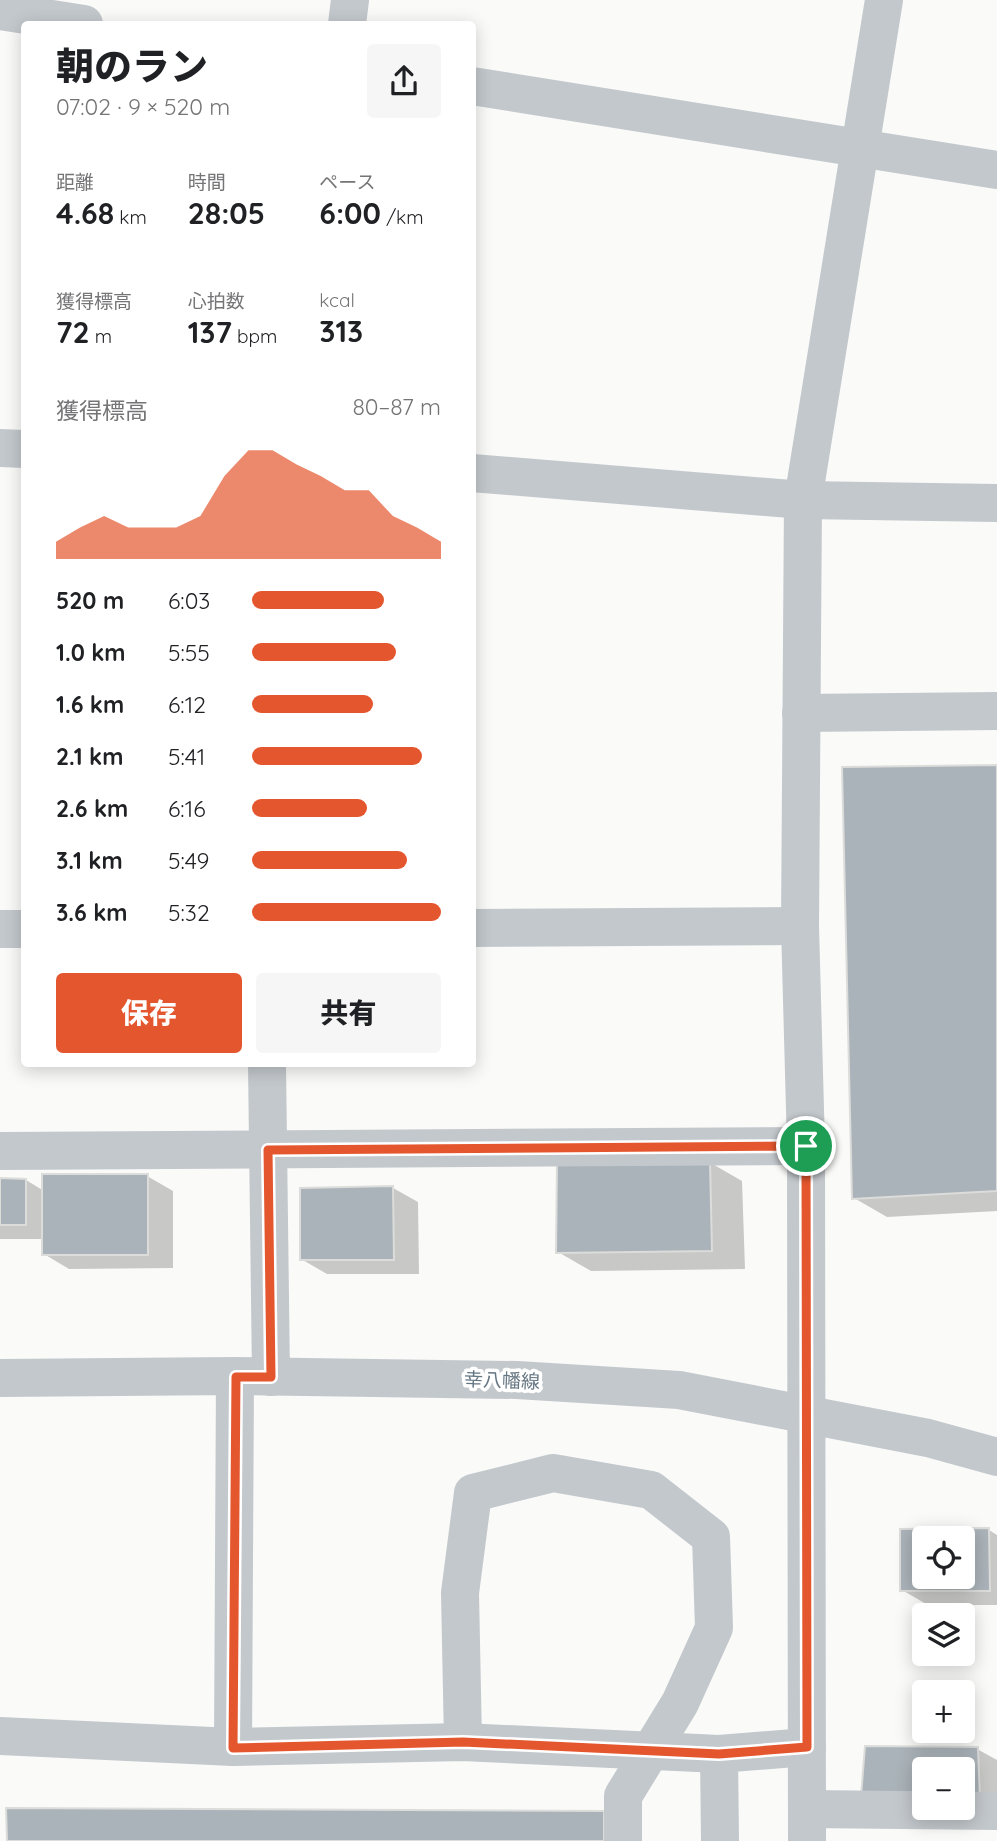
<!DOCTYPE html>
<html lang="ja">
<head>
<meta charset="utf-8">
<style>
	body { margin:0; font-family:Quicksand,"Noto Sans JP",sans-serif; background:#f6f6f6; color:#202124; height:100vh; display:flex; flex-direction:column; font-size:26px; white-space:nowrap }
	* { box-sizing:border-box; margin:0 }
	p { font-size:23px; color:#757577 }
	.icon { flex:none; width:38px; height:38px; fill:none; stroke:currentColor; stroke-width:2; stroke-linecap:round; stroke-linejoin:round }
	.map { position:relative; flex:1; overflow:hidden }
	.sheet { position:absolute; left:21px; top:21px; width:455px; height:1046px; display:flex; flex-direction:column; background:#fff; border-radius:7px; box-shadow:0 4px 18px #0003 }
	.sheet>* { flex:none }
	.controls { position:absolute; left:912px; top:1526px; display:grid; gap:14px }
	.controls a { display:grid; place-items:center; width:63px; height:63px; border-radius:7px; background:#fff; box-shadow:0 4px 18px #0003; font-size:35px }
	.pin { position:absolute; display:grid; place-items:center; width:60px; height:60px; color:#fff; margin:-30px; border:4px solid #fff; border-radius:50%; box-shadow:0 2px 7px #0007 }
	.round { display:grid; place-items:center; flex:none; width:74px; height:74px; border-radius:7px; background:#f6f6f6 }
	.overview { display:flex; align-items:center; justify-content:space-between; height:119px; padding:0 35px }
	h1 { font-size:38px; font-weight:800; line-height:52px }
	.stats { display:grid; grid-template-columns:repeat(3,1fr); gap:10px; height:119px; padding:7px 35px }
	.stats div { display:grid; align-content:center }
	.stats b { font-size:30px; font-weight:800 }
	.stats small { font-size:19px; font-weight:400 }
	.stats p { font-size:19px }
	.chart { height:196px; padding:14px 35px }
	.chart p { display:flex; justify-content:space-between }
	.chart svg { width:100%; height:126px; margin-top:7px; fill:#e4572e; opacity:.7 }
	.action { display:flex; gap:14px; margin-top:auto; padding:14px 35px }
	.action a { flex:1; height:80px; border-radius:7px; background:#e4572e; color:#fff; font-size:28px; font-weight:800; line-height:80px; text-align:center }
	.action a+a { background:#f6f6f6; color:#202124 }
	ul { padding:0 35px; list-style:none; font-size:23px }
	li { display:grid; grid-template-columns:112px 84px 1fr; align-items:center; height:52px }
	li i { height:18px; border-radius:9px; background:#e4572e }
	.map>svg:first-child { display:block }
	.shadow { fill:#0003; fill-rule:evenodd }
	.building { fill:#aab3b9; stroke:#dcdcda; stroke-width:2; fill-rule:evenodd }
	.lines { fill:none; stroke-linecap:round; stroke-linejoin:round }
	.minor { stroke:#c3c8cc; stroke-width:38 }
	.route-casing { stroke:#fff; stroke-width:14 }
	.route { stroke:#e4572e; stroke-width:9 }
	.labels { text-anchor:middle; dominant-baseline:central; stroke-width:7; stroke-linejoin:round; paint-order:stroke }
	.street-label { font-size:19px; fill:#657683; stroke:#fff }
</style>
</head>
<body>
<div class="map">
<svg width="997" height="1841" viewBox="0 0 997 1841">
	<rect width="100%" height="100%" fill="#fafaf8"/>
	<g class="shadow">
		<polygon points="997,767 997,1211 887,1217 854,1198"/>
		<polygon points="709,1162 742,1181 745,1269 591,1271 558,1252"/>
		<polygon points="147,1176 173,1191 173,1268 69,1269 44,1254 44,1239 0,1239 0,1180 26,1180 44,1191"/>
		<polygon points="393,1188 418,1202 419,1274 327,1274 301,1259"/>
		<path d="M989 1530 997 1535V1605H928L902 1590 901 1531ZM924 1538H962V1577H924Z"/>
		<path d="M867 1748 977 1749 997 1760V1812L889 1810ZM924 1769H962V1808H924Z"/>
	</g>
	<g class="building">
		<polygon points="997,765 997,1191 852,1199 842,767"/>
		<polygon points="710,1161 712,1251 556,1253 557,1163"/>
		<rect x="42" y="1174" width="106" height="81"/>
		<polygon points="0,1178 26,1179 26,1225 0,1225"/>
		<polygon points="393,1186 394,1260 300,1260 300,1188"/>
		<path d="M989 1528 990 1591H900V1529ZM924 1538H962V1577H924Z"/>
		<polygon points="865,1746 978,1747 980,1798 962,1798 962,1769 924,1769 924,1797 861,1796"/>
		<polygon points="6,1808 604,1811 604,1841 7,1841"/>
	</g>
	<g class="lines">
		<g class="minor">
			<polyline points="0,11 84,24"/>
			<polyline points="347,24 350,0"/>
			<polyline points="472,86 997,170"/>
			<polyline points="0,448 24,449"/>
			<polyline points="472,473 803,500 997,503"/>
			<polyline points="801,713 997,711"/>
			<polyline points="472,928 800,926"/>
			<polyline points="0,929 24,929"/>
			<polyline points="267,1064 271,1377"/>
			<polyline points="0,1151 806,1146"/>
			<polyline points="0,1378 235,1376 517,1380 679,1390 928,1438 997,1457"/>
			<polyline points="0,1736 233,1747 463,1742 719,1754"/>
			<polyline points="463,1742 460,1593 473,1493 553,1473 651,1490 711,1537 714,1628 680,1703 623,1796 623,1841"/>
			<polyline points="233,1747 235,1376"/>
			<polyline points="808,1809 997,1811"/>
			<polyline points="720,1841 719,1754 807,1747"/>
			<polyline points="807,1841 806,1146 800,926 803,500 884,0"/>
		</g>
	</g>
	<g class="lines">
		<defs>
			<polygon id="route" points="806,1146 807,1747 719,1754 463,1742 233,1748 236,1377 271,1377 268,1150"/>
		</defs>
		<use href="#route" class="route-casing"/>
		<use href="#route" class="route"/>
	</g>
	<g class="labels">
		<g class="street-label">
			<text transform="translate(502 1380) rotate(2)">幸八幡線</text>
		</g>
	</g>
</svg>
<div class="controls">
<a><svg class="icon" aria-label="locate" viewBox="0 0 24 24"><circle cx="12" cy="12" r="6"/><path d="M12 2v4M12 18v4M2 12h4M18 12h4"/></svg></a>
<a><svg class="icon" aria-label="layers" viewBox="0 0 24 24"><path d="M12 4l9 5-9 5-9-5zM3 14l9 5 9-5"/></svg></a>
<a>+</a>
<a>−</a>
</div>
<div class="pin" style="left:806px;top:1146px;background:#1e9e55"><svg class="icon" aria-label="arrive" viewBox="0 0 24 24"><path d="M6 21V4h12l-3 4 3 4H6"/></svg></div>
<section class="sheet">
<div class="overview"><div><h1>朝のラン</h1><p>07:02 · 9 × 520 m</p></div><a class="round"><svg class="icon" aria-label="share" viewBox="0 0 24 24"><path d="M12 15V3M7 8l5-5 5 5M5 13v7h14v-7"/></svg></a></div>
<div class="stats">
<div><p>距離</p><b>4.68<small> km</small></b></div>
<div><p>時間</p><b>28:05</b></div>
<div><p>ペース</p><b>6:00<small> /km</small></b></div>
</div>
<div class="stats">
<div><p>獲得標高</p><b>72<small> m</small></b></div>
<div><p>心拍数</p><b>137<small> bpm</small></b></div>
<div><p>kcal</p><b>313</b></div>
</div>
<div class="chart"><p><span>獲得標高</span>80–87 m</p>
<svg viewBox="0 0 160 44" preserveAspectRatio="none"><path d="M0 44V38L10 33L20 29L30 33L40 33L50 33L60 29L70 15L80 6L90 6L100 11L110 15L120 20L130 20L140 29L150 33L160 38V44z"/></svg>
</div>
<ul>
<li><b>520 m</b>6:03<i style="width:70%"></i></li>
<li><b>1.0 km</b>5:55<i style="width:76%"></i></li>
<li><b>1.6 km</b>6:12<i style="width:64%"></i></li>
<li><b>2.1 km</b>5:41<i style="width:90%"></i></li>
<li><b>2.6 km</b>6:16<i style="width:61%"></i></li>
<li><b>3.1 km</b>5:49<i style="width:82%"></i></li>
<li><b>3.6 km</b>5:32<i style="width:100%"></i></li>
</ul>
<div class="action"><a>保存</a><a>共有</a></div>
</section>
</div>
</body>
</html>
